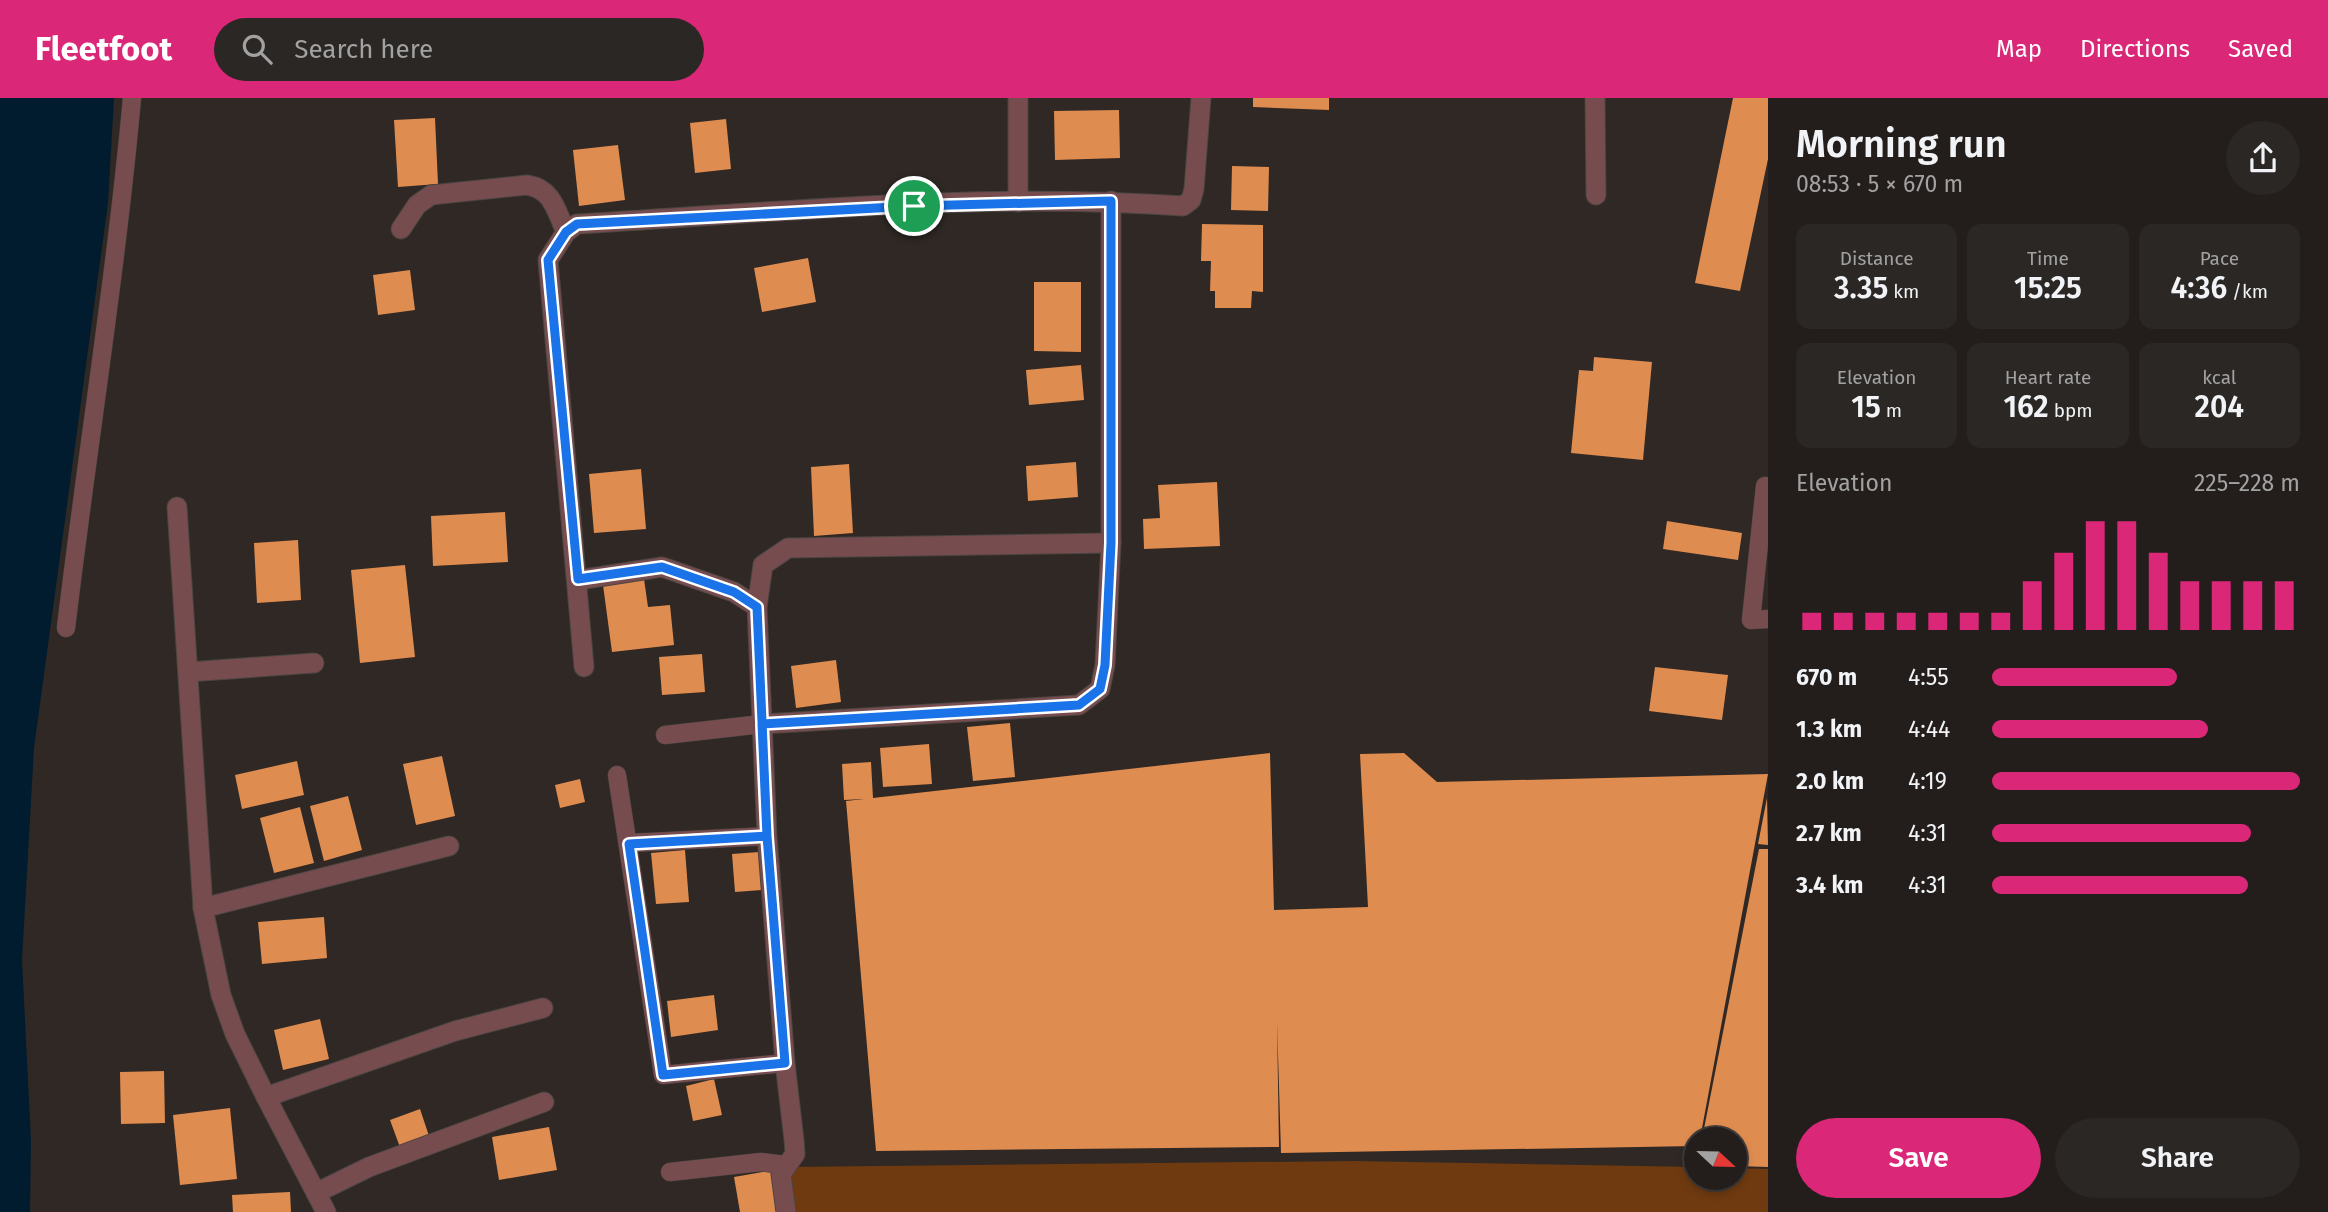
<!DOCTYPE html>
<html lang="en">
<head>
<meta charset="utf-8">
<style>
	body { margin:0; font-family:"Fira Sans",sans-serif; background:#2b2724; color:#f1f3f6; height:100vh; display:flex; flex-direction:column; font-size:26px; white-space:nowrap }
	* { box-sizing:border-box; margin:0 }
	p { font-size:23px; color:#a3a2a3 }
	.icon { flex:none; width:38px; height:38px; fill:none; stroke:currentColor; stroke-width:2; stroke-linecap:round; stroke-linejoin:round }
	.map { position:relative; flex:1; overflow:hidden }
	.details { display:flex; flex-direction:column; background:#231e1b; width:560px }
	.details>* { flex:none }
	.needle { width:46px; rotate:112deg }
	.buttons { position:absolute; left:1684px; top:1029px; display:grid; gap:14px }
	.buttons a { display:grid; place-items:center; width:63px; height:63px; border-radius:50%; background:#231e1b; box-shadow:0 4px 10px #0003,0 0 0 2px #403c3a; font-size:35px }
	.pin { position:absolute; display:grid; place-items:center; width:60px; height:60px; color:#fff; margin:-30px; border:4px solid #fff; border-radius:50%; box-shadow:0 2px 7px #0007 }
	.round { display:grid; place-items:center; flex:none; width:74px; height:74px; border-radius:37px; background:#2b2724 }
	.overview { display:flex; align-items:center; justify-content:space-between; height:119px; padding:0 28px }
	h1 { font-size:38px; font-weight:600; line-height:52px }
	.figures { display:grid; grid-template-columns:repeat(3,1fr); gap:10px; height:119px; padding:7px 28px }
	.figures div { display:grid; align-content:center; border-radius:14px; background:#2b2724; text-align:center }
	.figures b { font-size:30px; font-weight:600 }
	.figures small { font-size:19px; font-weight:400 }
	.figures p { font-size:19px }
	.chart { height:196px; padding:14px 28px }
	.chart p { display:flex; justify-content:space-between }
	.chart svg { width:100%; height:126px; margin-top:7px; stroke:#db2777; stroke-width:6 }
	.cta { display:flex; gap:14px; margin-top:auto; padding:14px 28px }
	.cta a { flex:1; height:80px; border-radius:42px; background:#db2777; color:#fff; font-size:28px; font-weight:600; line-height:80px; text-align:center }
	.cta a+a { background:#2b2724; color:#f1f3f6 }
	ul { padding:0 28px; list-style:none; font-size:23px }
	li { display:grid; grid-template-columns:112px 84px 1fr; align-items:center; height:52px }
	li i { height:18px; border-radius:9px; background:#db2777 }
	header { display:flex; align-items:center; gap:42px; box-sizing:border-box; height:98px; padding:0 35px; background:#db2777; color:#fff }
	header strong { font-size:33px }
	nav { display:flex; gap:38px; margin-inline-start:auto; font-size:24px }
	.search { width:490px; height:63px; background:#2b2724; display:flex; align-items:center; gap:18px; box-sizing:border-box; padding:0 24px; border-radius:38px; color:#a3a2a3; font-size:26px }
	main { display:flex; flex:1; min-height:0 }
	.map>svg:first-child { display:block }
	.green { fill:#6f3a10 }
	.water { fill:#001c2e }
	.building { fill:#df8c50 }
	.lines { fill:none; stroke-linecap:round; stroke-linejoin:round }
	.service-casing { stroke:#4b4541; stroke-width:19 }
	.minor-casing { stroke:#4b4541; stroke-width:21 }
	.service { stroke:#764c4f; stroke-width:18 }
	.minor { stroke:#764c4f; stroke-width:19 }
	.route-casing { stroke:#fff; stroke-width:14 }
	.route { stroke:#1a73e8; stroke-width:9 }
</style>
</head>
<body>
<header>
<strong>Fleetfoot</strong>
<div class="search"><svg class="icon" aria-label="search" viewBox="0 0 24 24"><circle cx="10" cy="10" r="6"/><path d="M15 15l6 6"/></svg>Search here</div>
<nav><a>Map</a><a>Directions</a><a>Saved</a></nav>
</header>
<main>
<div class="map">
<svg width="1768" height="1114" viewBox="0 0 1768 1114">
	<rect width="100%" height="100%" fill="#2f2824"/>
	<polygon class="green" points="1354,1063 1696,1069 1696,1080 1734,1080 1734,1070 1768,1071 1768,1114 794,1114 789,1069"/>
	<polygon class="water" points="0,0 114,0 108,105 34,650 22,862 31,1043 30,1114 0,1114"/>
	<g class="building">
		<polygon points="1253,0 1329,0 1329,12 1253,9"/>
		<polygon points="1733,0 1768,0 1768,61 1740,193 1695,185"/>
		<polygon points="1119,12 1120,60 1055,62 1054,13"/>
		<polygon points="435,20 438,86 398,89 394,22"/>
		<polygon points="726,21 731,71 695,75 690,25"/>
		<polygon points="618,47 625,102 579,108 573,52"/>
		<polygon points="1232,68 1269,69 1268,113 1231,112"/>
		<polygon points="1202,126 1263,127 1263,194 1252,193 1251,210 1215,210 1215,193 1210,193 1211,163 1201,163"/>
		<polygon points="808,160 816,204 762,214 754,170"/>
		<polygon points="410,172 415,212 378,217 373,177"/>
		<polygon points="1034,184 1081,184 1081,254 1034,253"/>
		<polygon points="1594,259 1652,264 1643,362 1571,355 1579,272 1593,273"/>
		<polygon points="1081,267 1084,302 1029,307 1026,272"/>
		<polygon points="1076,364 1078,399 1028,403 1026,368"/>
		<polygon points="849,366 853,435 814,438 811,369"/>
		<polygon points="641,371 646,431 594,435 589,376"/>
		<polygon points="1217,384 1220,448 1144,451 1143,421 1160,420 1158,387"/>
		<polygon points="505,414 508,464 433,468 431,418"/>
		<polygon points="1667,423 1742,435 1738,462 1663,451"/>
		<polygon points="298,442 301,502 257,505 254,445"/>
		<polygon points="405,467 415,559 360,565 351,472"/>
		<polygon points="644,481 648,509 670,507 674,547 612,554 603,487"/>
		<polygon points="702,556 705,594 662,597 659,559"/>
		<polygon points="836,562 841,604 796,610 791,568"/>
		<polygon points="1655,569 1728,577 1722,622 1649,613"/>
		<polygon points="1010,625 1015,679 973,683 967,629"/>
		<polygon points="929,646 932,686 883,689 880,650"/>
		<polygon points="1270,655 1274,812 1368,809 1360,656 1404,655 1437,684 1768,676 1700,1041 1696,1041 1696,1048 1281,1055 1277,923 1279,1049 876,1053 846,703 864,701 844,702 842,666 871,664 873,700"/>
		<polygon points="442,658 455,718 416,727 403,666"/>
		<polygon points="297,663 304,697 242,711 235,677"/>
		<polygon points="580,681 585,704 560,710 555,687"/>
		<polygon points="348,698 362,752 324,763 310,708"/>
		<polygon points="1767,700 1768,747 1758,746"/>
		<polygon points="300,709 314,765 274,775 260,720"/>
		<polygon points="1759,751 1768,751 1768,1069 1734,1068 1734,1041 1702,1041"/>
		<polygon points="685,752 689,804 656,806 651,755"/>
		<polygon points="759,754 762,792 735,794 732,756"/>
		<polygon points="324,819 327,860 262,866 258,824"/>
		<polygon points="714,897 718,932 671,939 667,903"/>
		<polygon points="320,921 329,961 283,972 274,932"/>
		<polygon points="164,973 165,1025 121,1026 120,974"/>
		<polygon points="714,981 722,1017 693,1023 686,988"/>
		<polygon points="230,1010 237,1081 180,1087 173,1017"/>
		<polygon points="420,1011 430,1041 401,1052 390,1022"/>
		<polygon points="549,1029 557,1072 499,1082 492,1039"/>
		<polygon points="774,1072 781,1114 740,1114 734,1079"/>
		<polygon points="290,1094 291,1114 233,1114 232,1097"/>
	</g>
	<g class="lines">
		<defs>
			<g id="service">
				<polyline points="1765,388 1751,522 1768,521"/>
				<path d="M66 530C87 353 116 177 132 0"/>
				<polyline points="665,637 762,626"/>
				<polyline points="617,677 663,977 785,965"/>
				<polyline points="629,745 767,738"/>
				<polyline points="670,1074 761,1064 785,1067"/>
			</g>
			<g id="minor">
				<polyline points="1595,0 1596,97"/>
				<polyline points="1018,104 1018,0"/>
				<path d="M401 131 417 107 431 97 527 87C553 91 556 113 566 134"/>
				<polyline points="177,409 203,810 221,897 235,936 266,999"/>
				<polyline points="578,482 662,469 734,494 757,509 767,738 785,965 794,1042 795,1056 781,1076 786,1114"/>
				<polyline points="757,509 763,467 788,450 1111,445"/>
				<path d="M584 569 548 162 566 134 577 126C778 114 982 94 1183 108L1191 102 1194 91 1201 0"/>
				<polyline points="188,574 314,565"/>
				<polyline points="762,626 1079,607 1100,591 1105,567 1111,445 1111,103"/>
				<polyline points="203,810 449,748"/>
				<polyline points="316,1095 369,1069 544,1004"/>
				<polyline points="326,1114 266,999 455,933 543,910"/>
			</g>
		</defs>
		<use href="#service" class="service-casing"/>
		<use href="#minor" class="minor-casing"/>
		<use href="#service" class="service"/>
		<use href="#minor" class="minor"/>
	</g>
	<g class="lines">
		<defs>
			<polyline id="route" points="914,108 577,126 566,134 548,162 578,481 662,469 734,494 757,509 767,738 629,746 663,977 785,965 767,738 762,626 1079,607 1100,591 1105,567 1111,445 1111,103 914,108"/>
		</defs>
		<use href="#route" class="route-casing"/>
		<use href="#route" class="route"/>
	</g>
</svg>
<div class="buttons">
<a><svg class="needle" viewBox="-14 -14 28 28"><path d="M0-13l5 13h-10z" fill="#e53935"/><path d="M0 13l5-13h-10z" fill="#a3a2a3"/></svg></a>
</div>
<div class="pin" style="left:914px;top:108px;background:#1e9e55"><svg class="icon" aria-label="arrive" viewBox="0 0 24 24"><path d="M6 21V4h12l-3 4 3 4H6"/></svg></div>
</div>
<section class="details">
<div class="overview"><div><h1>Morning run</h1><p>08:53 · 5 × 670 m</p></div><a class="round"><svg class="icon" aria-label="share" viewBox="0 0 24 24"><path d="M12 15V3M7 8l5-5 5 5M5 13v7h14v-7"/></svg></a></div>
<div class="figures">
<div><p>Distance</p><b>3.35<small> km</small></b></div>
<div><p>Time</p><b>15:25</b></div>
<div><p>Pace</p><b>4:36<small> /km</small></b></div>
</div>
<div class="figures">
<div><p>Elevation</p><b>15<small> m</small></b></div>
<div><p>Heart rate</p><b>162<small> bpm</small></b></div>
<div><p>kcal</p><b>204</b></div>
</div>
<div class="chart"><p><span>Elevation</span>225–228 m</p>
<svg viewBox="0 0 160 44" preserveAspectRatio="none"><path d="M5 44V38M15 44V38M25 44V38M35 44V38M45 44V38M55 44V38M65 44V38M75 44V27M85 44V17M95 44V6M105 44V6M115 44V17M125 44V27M135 44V27M145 44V27M155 44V27"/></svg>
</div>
<ul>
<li><b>670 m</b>4:55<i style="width:60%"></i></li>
<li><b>1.3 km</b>4:44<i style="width:70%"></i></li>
<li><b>2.0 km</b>4:19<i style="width:100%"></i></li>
<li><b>2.7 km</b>4:31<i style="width:84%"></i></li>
<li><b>3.4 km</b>4:31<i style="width:83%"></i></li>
</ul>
<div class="cta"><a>Save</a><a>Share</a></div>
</section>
</main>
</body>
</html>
